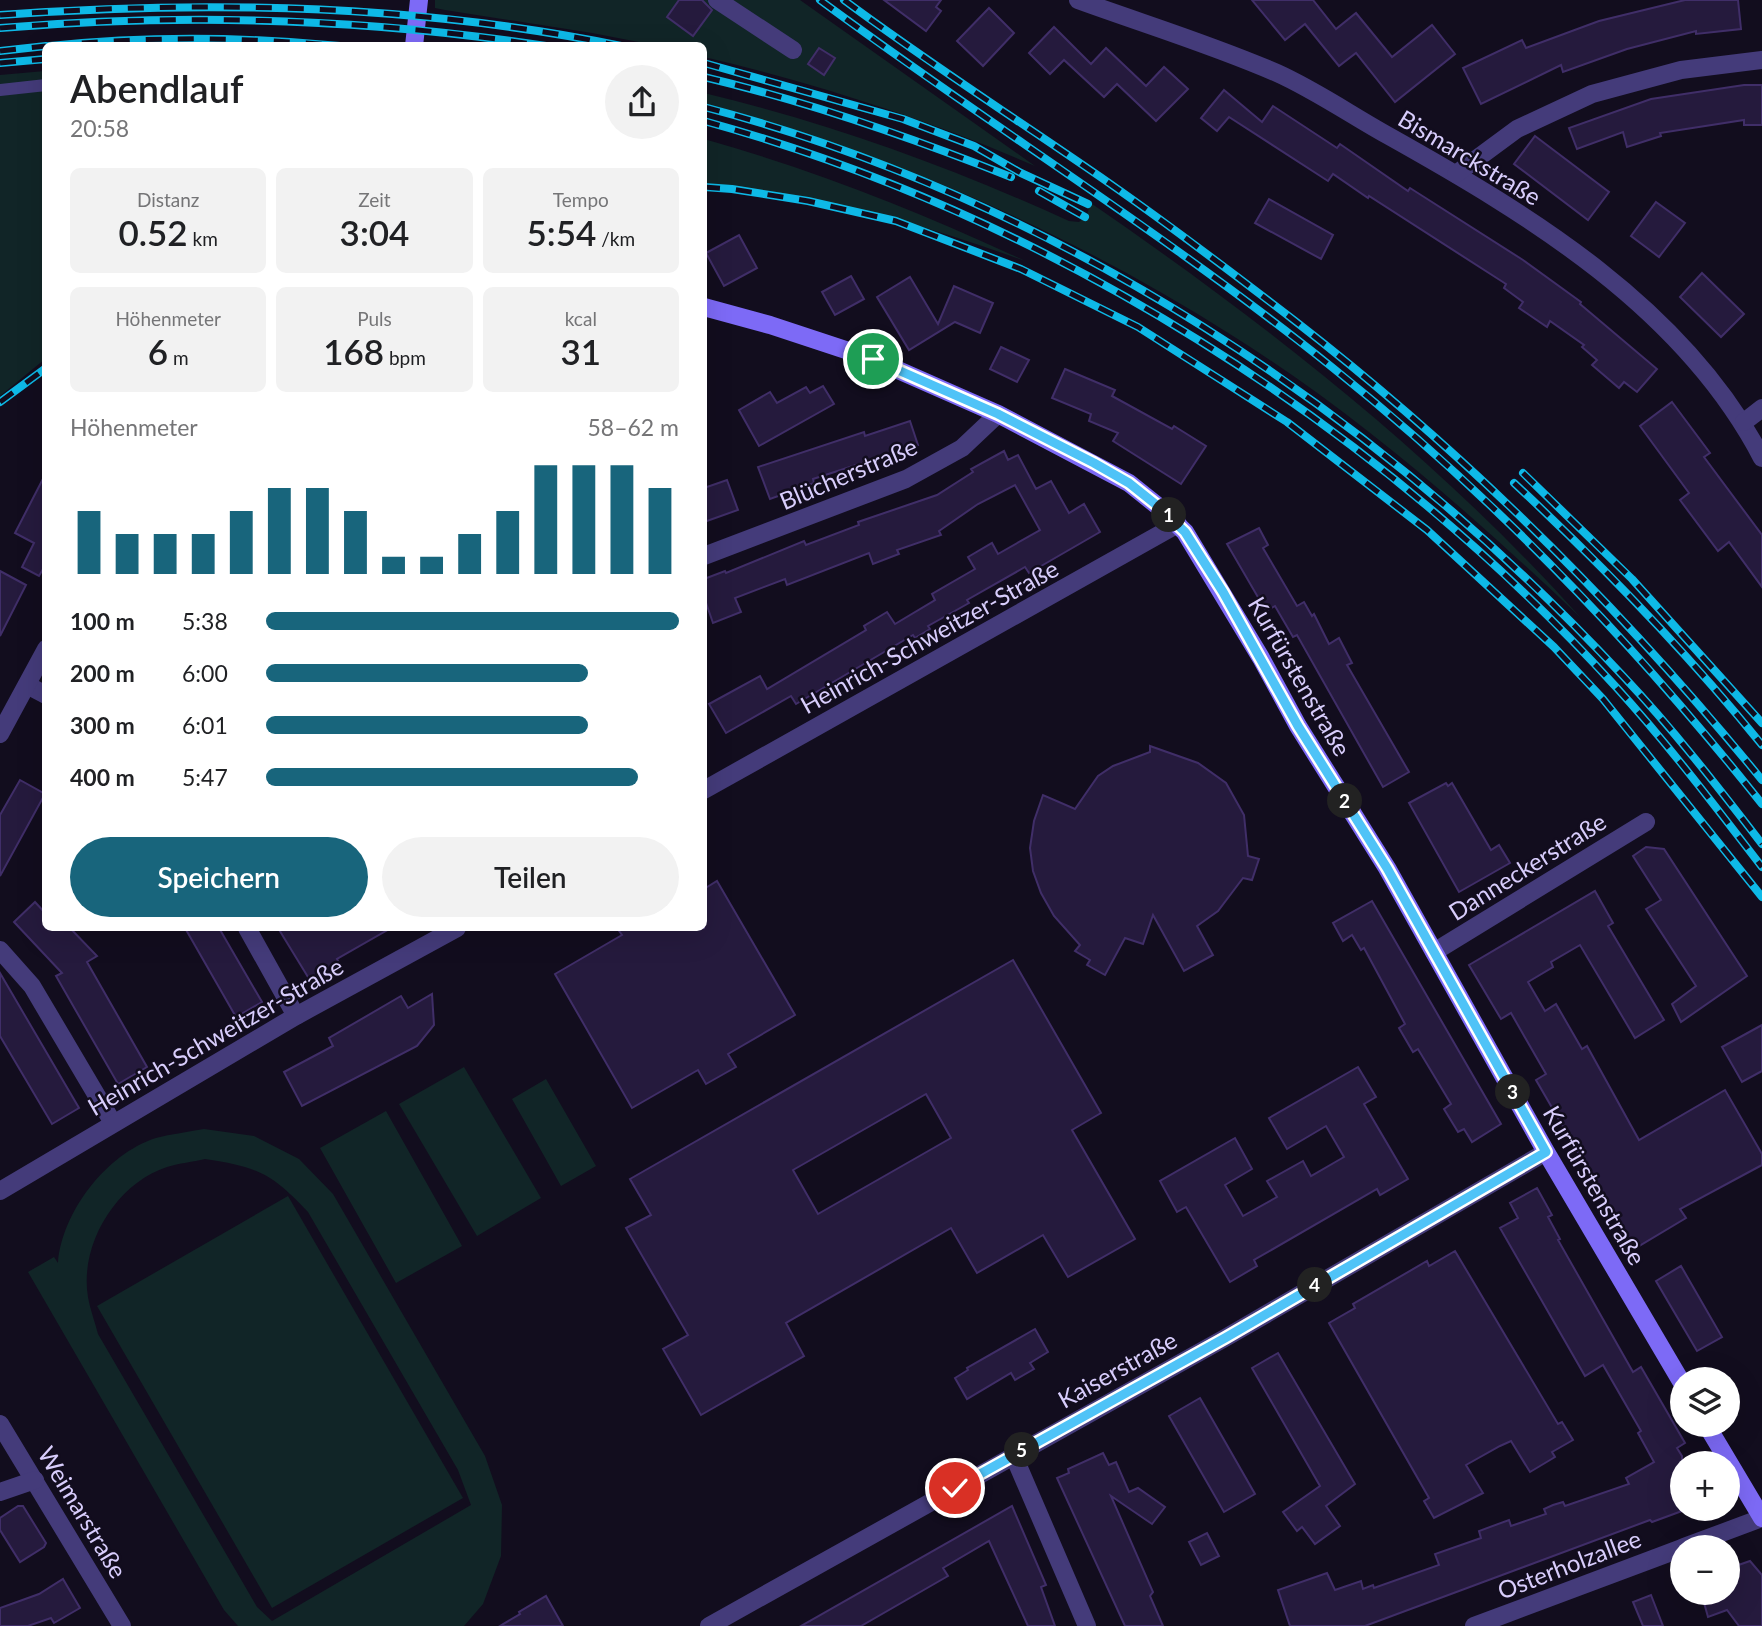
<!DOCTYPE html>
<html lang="de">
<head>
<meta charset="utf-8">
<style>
	body { margin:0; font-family:Lato,sans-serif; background:#f2f2f2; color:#202124; height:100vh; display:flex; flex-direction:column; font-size:26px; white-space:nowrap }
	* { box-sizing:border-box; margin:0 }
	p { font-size:23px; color:#757577 }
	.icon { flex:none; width:38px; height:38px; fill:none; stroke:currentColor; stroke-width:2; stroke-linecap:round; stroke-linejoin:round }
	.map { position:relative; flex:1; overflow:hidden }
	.side { position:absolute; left:42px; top:42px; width:665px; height:889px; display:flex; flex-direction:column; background:#fff; border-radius:10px; box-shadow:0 7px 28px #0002 }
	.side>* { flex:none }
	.buttons { position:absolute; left:1670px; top:1367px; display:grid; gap:14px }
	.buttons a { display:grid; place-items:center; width:70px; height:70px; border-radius:50%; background:#fff; box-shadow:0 7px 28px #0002; font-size:35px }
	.pin { position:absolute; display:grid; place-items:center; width:60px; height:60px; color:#fff; margin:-30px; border:4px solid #fff; border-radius:50%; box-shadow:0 2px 7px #0007 }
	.km { position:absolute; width:35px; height:35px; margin:-18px; border-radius:50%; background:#222; color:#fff; font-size:19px; line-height:35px; text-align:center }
	.round { display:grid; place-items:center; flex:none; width:74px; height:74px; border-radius:37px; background:#f2f2f2 }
	.head { display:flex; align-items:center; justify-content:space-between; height:119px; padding:0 28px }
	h1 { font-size:38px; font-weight:600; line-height:52px }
	.metrics { display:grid; grid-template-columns:repeat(3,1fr); gap:10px; height:119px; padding:7px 28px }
	.metrics div { display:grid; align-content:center; border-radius:10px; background:#f2f2f2; text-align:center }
	.metrics b { font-size:35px; font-weight:600 }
	.metrics small { font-size:19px; font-weight:400 }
	.metrics p { font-size:19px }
	.chart { height:196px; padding:14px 28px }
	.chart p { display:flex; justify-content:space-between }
	.chart svg { width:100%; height:126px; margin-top:7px; stroke:#18657c; stroke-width:6 }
	.primary-button { display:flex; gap:14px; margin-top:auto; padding:14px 28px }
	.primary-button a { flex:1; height:80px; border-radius:42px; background:#18657c; color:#fff; font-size:28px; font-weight:600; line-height:80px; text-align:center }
	.primary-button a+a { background:#f2f2f2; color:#202124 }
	ul { padding:0 28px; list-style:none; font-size:23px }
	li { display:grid; grid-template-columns:112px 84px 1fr; align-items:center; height:52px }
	li i { height:18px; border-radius:9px; background:#18657c }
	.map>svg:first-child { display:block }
	.green { fill:#112527; fill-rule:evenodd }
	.building { fill:#251a3d; stroke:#402e68; stroke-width:2; fill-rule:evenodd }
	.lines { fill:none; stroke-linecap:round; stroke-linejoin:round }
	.lane { stroke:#443b7a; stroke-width:12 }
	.street { stroke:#443b7a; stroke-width:18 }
	.secondary { stroke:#7d6af6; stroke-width:18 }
	.rail-casing { stroke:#0eb9e7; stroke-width:8 }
	.rail { stroke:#120d1e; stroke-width:5; stroke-dasharray:16; stroke-linecap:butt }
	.route-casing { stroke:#fff; stroke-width:14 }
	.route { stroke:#4fc3f7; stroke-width:9 }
	.labels { text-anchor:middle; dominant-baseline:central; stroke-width:5; stroke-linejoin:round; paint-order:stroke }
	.street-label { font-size:24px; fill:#d8cdfc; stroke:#120d1e }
</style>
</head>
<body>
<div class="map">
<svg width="1762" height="1626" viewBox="0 0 1762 1626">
	<rect width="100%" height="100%" fill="#120d1e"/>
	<g class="green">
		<path d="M435 0H708L741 23 727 0H800L1035 166C929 120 818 84 704 57V46L654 45 592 33 445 10 435 8Z"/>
		<polygon points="45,71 45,359 0,396 0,75"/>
		<path d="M704 93C830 123 951 167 1069 221L1079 222 1087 215 1089 208 1085 199C1264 322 1435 455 1581 618 1473 515 1360 416 1233 336 1070 232 890 154 704 103Z"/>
		<path d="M704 139C814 170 921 212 1025 261 922 224 814 192 704 185Z"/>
		<polygon points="464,1067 541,1198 477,1236 399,1104"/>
		<polygon points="546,1079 596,1166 561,1186 512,1099"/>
		<polygon points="386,1111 462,1246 396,1283 320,1148"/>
		<path d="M204 1129 254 1136 299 1159 333 1194 485 1456 502 1505 501 1556 483 1604 464 1626H238L224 1610 28 1272 54 1257 58 1263C62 1212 106 1154 156 1138 171 1134 188 1132 204 1129ZM205 1159C258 1167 271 1173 308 1212L458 1470 471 1505 272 1621 257 1607 98 1334C95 1322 90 1309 88 1297 79 1244 117 1183 167 1167 179 1163 193 1162 205 1159Z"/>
		<polygon points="288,1196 463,1498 272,1608 97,1306"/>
	</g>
	<g class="building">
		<polygon points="679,0 702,0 712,10 693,36 667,17"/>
		<polygon points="884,0 941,0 936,7 941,11 926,31"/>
		<polygon points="1252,0 1313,0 1336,29 1356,13 1392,57 1432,25 1455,54 1395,102 1356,53 1339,66 1305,24 1285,40"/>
		<polygon points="1685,0 1738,0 1741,29 1696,34 1696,31 1627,49 1563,72 1561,65 1481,104 1463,68 1522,40 1526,48 1599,21"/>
		<polygon points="989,8 1014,33 983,66 957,41"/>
		<polygon points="1054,27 1091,64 1106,48 1146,86 1164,67 1188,89 1156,121 1117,84 1104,97 1064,60 1050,74 1029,53"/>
		<polygon points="819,48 835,58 824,75 808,64"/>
		<polygon points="1744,85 1762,85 1762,125 1744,125 1744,120 1660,133 1661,136 1627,147 1623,132 1577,149 1569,128 1651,99"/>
		<polygon points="1224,90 1262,122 1273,106 1337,148 1340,144 1408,191 1410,188 1523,260 1581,302 1580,304 1657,369 1637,392 1624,382 1619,388 1592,365 1597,360 1582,347 1584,345 1550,321 1547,327 1519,308 1523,302 1504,288 1506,284 1369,196 1368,198 1333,174 1328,181 1229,117 1217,131 1201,118"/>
		<polygon points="1535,136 1609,192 1588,220 1514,164"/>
		<polygon points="1269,199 1333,235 1321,259 1255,223"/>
		<polygon points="1656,202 1685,223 1659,257 1631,236"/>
		<polygon points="739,235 757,268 724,286 706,253"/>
		<polygon points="1702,273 1744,314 1721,337 1680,297"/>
		<polygon points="851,276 864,299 835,315 822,292"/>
		<polygon points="910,277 938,324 954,286 993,303 980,333 955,322 909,350 877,297"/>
		<polygon points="1001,347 1029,360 1017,382 990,369"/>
		<polygon points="1065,369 1115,390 1112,396 1172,429 1174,426 1206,446 1181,484 1113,441 1118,433 1089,421 1091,414 1052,398"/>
		<polygon points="823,386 834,404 759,446 739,410 770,392 777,403 806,387 810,393"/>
		<polygon points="1672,402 1710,453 1704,457 1762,535 1762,587 1729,542 1718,551 1680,500 1689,493 1640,426"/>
		<polygon points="910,421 918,445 813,479 814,483 770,499 758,467 864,432 865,436"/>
		<polygon points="1004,451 1008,460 1018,455 1036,489 1051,481 1069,513 1084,504 1100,532 1029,573 1025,567 967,600 969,603 928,626 930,629 915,638 913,635 796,704 791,696 726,733 709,704 760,676 767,689 866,630 864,626 887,612 895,624 935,600 932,594 975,569 968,557 992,543 998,554 1040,530 1015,485 978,504 939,531 941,535 897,550 899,554 873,564 869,553 787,585 785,579 735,598 741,612 713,623 704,597 704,579 725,571 726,573 804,541 806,545 859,525 858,522 937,495 973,472 971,469"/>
		<polygon points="46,473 46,564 39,576 22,567 34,543 15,533"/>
		<polygon points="727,480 738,510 704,522 704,488"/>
		<polygon points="1259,528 1268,545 1263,548 1297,606 1304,602 1312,616 1314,614 1329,644 1339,638 1352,663 1347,665 1409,772 1383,787 1297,635 1293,637 1275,606 1266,611 1227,544"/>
		<polygon points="0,571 26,585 0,636"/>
		<polygon points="1150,746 1198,763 1226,783 1244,815 1248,856 1259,859 1252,880 1243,878 1218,911 1197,926 1213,955 1184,971 1153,915 1143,944 1125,938 1105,975 1087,965 1090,960 1075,951 1080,945 1054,916 1041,893 1033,871 1030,848 1034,821 1043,795 1075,809 1098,776 1113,766 1150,752"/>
		<polygon points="20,780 45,794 0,876 0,815"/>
		<polygon points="1446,783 1448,786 1452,783 1491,850 1499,845 1510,863 1459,892 1409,803"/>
		<polygon points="1646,847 1664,849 1747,976 1681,1022 1672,1004 1696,986 1646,909 1661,900 1633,856"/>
		<polygon points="717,881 795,1015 728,1054 736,1067 706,1084 698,1070 632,1108 555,974 622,935 617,928 704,928 704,889"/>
		<polygon points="1595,891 1613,923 1608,926 1664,1020 1635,1038 1580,945 1551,962 1553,967 1528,982 1545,1011 1556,1004 1582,1049 1587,1046 1639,1140 1725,1090 1762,1154 1762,1165 1680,1209 1686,1218 1634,1249 1536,1080 1546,1074 1511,1013 1501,1019 1469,965"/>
		<polygon points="1372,901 1501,1124 1472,1142 1464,1129 1458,1132 1444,1109 1451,1104 1418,1049 1413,1052 1399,1028 1405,1024 1364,948 1361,950 1352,935 1343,941 1333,923"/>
		<polygon points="35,902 46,914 46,928 70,928 97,956 87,962 147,1067 118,1084 56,976 62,973 14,922"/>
		<polygon points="185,928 219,928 262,1002 236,1017"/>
		<polygon points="278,928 391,928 337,959 340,965 311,982"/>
		<path d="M1013 960 1101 1113 1072 1130 1135 1239 1068 1277 1043 1235 977 1273 951 1228 786 1323 804 1356 701 1415 663 1349 688 1335 626 1228 651 1215 630 1179ZM926 1094 951 1138 818 1214 793 1170Z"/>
		<polygon points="0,973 79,1108 52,1124 0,1036"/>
		<polygon points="432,994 434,1025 417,1046 302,1106 284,1072 333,1046 329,1038 401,996 408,1008"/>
		<polygon points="1762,1025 1762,1071 1742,1082 1722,1047"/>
		<polygon points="1358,1067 1376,1097 1364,1104 1408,1179 1380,1195 1377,1189 1254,1260 1257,1266 1230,1282 1186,1207 1177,1212 1160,1181 1235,1138 1252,1169 1225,1185 1243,1216 1277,1197 1267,1181 1303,1161 1311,1176 1344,1157 1326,1126 1287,1149 1269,1118"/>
		<polygon points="1537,1188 1552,1215 1548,1217 1560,1239 1558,1240 1633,1372 1641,1367 1685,1443 1677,1448 1682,1456 1682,1511 1652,1522 1650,1520 1365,1626 1290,1626 1278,1590 1327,1573 1335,1590 1361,1581 1363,1589 1373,1585 1374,1588 1439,1565 1435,1554 1481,1538 1479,1531 1509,1520 1511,1526 1546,1514 1544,1509 1553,1505 1563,1502 1565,1506 1629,1484 1626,1478 1654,1462 1638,1433 1641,1431 1603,1365 1585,1376 1500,1228 1518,1218 1510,1203"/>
		<polygon points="1455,1251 1558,1424 1562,1422 1573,1440 1552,1452 1555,1457 1530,1472 1511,1441 1500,1446 1466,1465 1483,1493 1434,1518 1424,1501 1429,1498 1329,1323 1355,1308 1353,1304 1427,1261 1429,1266"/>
		<polygon points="1681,1266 1722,1337 1697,1351 1656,1281"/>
		<polygon points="1035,1329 1048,1352 1030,1363 1034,1369 1015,1380 1011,1373 967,1399 955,1378 968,1370 967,1368"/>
		<polygon points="1278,1353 1355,1484 1326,1506 1340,1526 1315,1544 1302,1527 1297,1531 1283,1512 1320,1486 1252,1368"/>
		<polygon points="1200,1398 1255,1494 1224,1512 1169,1416"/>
		<polygon points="1103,1453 1109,1465 1116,1462 1129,1492 1138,1488 1165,1507 1152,1524 1111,1496 1153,1592 1150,1596 1163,1626 1125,1626 1057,1478 1069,1473 1068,1469"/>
		<polygon points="18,1506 23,1506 46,1543 44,1547 20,1562 0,1530 0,1518"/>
		<polygon points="1012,1506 1046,1585 1041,1587 1055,1626 1028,1626 989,1541 943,1568 948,1576 861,1626 801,1626"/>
		<polygon points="1207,1533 1219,1556 1201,1565 1189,1542"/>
		<polygon points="1750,1561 1762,1575 1762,1626 1739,1626 1727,1610 1708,1617 1701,1592 1727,1592 1727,1569"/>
		<polygon points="63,1579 80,1608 54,1623 51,1618 28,1626 0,1626 0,1608 39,1594"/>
		<polygon points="1651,1595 1663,1626 1643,1626 1633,1602"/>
		<polygon points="546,1596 563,1626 500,1626 520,1614 519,1612"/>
	</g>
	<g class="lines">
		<polyline class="lane" points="0,90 46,85"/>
		<g class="street">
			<polyline points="717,0 793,50"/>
			<path d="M1078 0C1144 24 1213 45 1277 73 1315 90 1351 115 1387 135 1530 215 1684 308 1762 458"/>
			<polyline points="1456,174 1517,129 1592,94 1681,70 1762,60"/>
			<polyline points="1744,422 1762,408"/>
			<polyline points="704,556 906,479 962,448 998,414"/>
			<polyline points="27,685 46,695"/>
			<polyline points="0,734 46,649"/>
			<polyline points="704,790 1178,524"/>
			<polyline points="247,928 296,1016"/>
			<polyline points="0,950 32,986 113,1123"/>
			<polyline points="1434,952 1646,822"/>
			<polyline points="0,1191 296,1016 457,928"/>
			<polyline points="0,1424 122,1626"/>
			<polyline points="1013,1454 1087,1626"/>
			<polyline points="0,1492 35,1480"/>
			<polyline points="1684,1547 1762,1518"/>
			<polyline points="709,1626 1225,1338 1546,1152"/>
			<polyline points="1474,1626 1682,1548"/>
		</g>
		<g class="secondary">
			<polyline points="414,46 419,0"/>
			<polyline points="704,307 770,325 873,359 998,414 1129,483 1159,507 1185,532 1261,658 1298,726 1387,868 1546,1152 1682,1383"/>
			<polyline points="1706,1424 1762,1518"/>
		</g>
		<defs>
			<g id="rail">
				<path d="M820 0C989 125 1169 236 1333 368 1493 496 1635 644 1762 804"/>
				<path d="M844 0C930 64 1021 122 1109 183 1172 227 1234 274 1295 321 1468 455 1623 610 1762 780"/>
				<path d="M0 15C207 0 418 4 621 46"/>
				<path d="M0 28C183 13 364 18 546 46"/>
				<path d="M50 46C145 36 245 37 340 46"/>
				<polyline points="0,51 46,46"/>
				<polyline points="0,63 46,59"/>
				<polyline points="704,63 903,119 974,146 1021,173 1088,204"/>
				<path d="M704 77C809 102 910 137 1011 177"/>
				<path d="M704 107C1056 199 1376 411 1623 676 1673 729 1718 787 1762 844"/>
				<path d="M704 121C1049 216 1374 422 1616 687 1668 744 1715 806 1762 867"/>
				<polyline points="704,187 732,189 808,201 896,221 1021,269 1138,327 1287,422 1427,530 1554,647 1603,699 1762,897"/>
				<polyline points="1039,191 1085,217"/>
				<polyline points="0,402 46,368"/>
				<polyline points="1523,473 1632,579 1762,723"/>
				<path d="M1514 483C1602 565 1686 651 1762 745"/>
			</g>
		</defs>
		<use href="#rail" class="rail-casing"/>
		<use href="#rail" class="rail"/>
	</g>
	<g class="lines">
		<defs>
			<polyline id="route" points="873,359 998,414 1094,463 1129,483 1159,507 1185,532 1223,592 1298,726 1387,868 1546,1152 1225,1338 955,1488"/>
		</defs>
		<use href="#route" class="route-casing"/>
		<use href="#route" class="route"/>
	</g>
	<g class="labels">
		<g class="street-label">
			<text transform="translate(1470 157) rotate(31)">Bismarckstraße</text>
			<text transform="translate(848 473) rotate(-23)">Blücherstraße</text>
			<text transform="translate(929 636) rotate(-29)">Heinrich-Schweitzer-Straße</text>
			<text transform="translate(1300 676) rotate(60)">Kurfürstenstraße</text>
			<text transform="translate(1527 866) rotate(-32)">Danneckerstraße</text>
			<text transform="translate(215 1036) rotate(-30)">Heinrich-Schweitzer-Straße</text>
			<text transform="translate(1595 1185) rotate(60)">Kurfürstenstraße</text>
			<text transform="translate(1117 1369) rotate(-29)">Kaiserstraße</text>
			<text transform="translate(83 1512) rotate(59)">Weimarstraße</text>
			<text transform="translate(1569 1564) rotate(-21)">Osterholzallee</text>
		</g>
	</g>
</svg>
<div class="buttons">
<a><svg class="icon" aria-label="layers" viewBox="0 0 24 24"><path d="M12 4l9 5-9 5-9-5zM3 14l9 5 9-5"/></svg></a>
<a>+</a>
<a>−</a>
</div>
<div class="pin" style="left:873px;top:359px;background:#1e9e55"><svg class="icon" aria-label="arrive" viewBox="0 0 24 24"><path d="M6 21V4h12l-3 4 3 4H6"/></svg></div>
<div class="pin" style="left:955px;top:1488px;background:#d93025"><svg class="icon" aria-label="check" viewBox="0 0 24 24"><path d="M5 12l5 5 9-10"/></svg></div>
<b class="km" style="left:1169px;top:515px">1</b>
<b class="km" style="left:1345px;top:801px">2</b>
<b class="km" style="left:1513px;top:1092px">3</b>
<b class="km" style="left:1315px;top:1285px">4</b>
<b class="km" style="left:1022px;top:1450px">5</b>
<section class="side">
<div class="head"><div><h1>Abendlauf</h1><p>20:58</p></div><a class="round"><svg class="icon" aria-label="share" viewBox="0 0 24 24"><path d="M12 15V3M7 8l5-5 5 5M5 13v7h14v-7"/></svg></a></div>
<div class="metrics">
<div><p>Distanz</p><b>0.52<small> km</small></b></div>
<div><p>Zeit</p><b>3:04</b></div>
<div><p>Tempo</p><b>5:54<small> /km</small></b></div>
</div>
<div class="metrics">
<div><p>Höhenmeter</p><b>6<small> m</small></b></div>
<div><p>Puls</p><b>168<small> bpm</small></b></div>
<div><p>kcal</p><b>31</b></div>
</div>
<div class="chart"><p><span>Höhenmeter</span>58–62 m</p>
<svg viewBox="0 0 160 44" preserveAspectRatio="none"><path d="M5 44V22M15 44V30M25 44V30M35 44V30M45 44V22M55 44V14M65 44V14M75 44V22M85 44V38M95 44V38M105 44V30M115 44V22M125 44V6M135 44V6M145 44V6M155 44V14"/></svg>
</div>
<ul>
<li><b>100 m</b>5:38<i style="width:100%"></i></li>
<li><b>200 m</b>6:00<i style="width:78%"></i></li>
<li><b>300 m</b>6:01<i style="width:78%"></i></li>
<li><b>400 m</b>5:47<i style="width:90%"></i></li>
</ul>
<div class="primary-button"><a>Speichern</a><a>Teilen</a></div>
</section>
</div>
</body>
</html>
